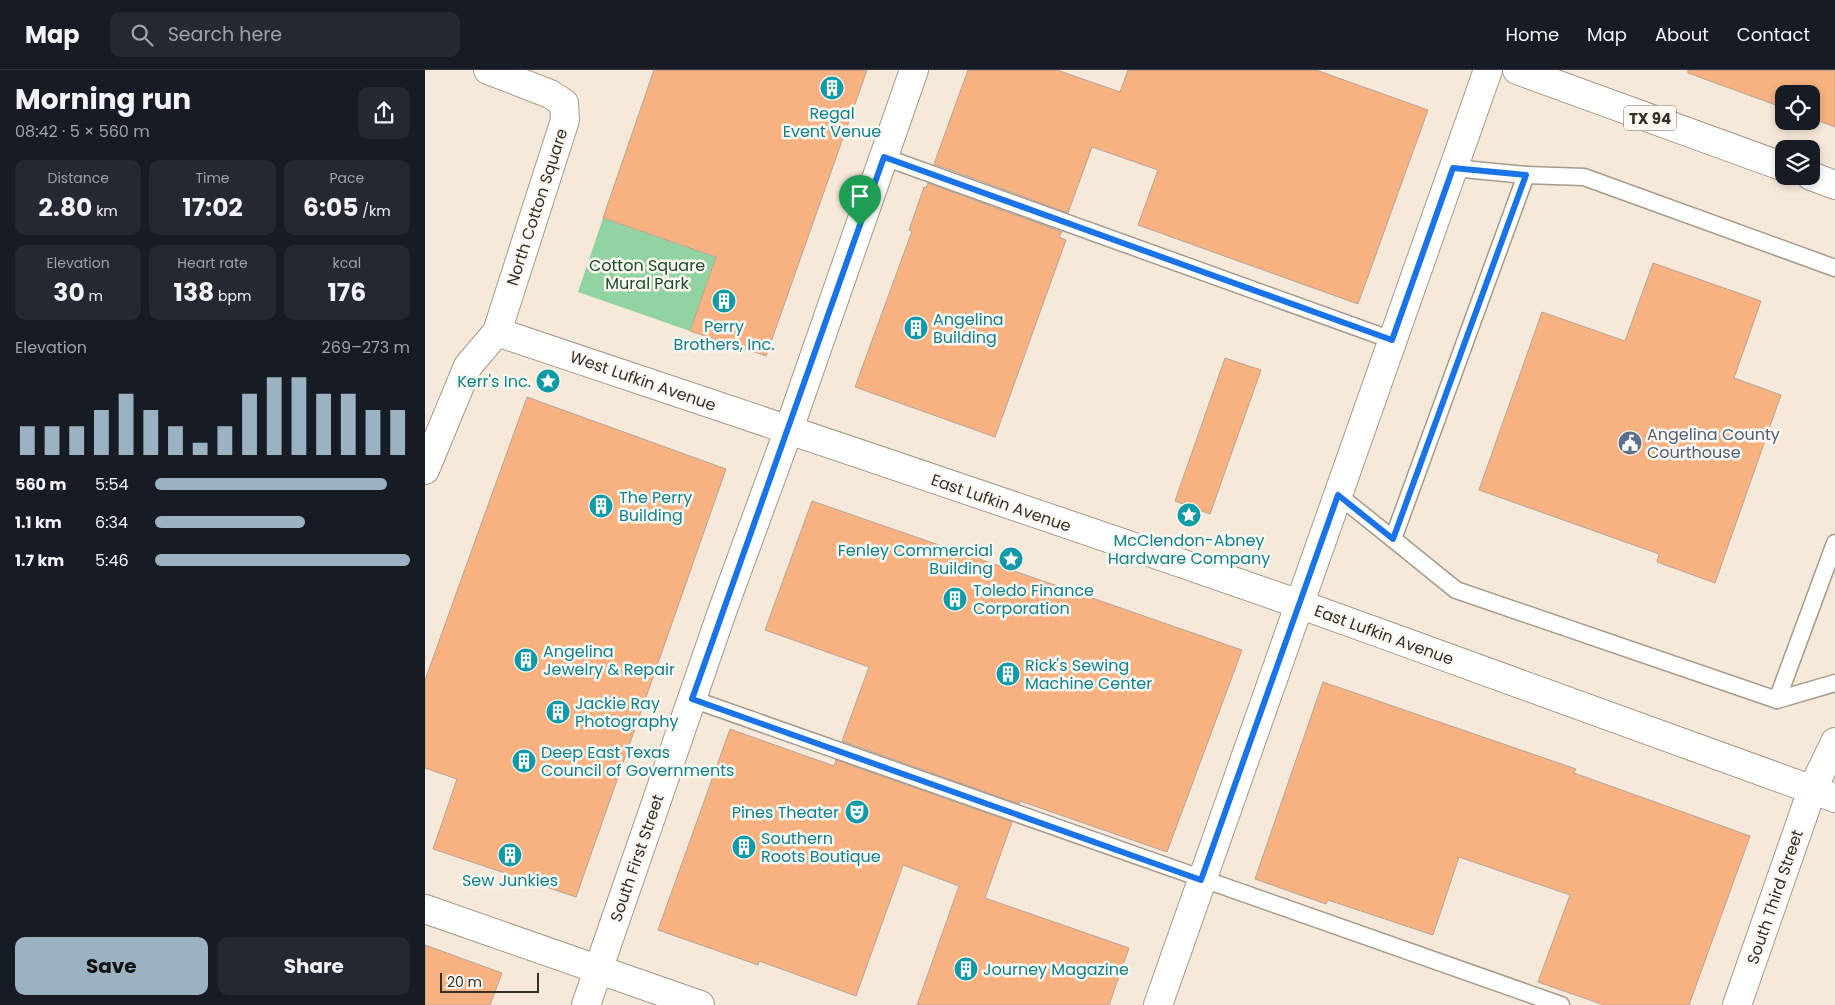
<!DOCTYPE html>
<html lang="en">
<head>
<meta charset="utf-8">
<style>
	body { margin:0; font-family:Poppins,sans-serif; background:#242831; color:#f1f3f6; height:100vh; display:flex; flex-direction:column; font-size:19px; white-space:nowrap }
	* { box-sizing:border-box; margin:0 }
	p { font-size:16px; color:#9ea1a6 }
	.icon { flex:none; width:28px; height:28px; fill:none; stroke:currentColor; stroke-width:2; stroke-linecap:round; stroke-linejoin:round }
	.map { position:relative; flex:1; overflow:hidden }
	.sheet { display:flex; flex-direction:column; background:#171b24; width:425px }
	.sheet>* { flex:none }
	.controls { position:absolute; left:1350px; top:15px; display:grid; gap:10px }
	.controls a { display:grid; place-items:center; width:45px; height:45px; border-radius:10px; background:#171b24; box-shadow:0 2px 8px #0003; font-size:25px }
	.scale { position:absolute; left:15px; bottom:12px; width:99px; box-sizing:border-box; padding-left:5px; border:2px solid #342f29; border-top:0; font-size:14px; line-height:18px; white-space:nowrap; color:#342f29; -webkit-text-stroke:4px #fdf8f1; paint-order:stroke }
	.pin { position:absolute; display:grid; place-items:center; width:42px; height:42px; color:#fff; margin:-51px -21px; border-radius:50% 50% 50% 0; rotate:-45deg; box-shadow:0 0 5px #0007 }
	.pin .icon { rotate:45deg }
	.round { display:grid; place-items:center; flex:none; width:52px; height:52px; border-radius:10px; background:#242831 }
	.overview { display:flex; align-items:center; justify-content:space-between; height:85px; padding:0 15px }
	h1 { font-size:28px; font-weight:700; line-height:38px }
	.stats { display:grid; grid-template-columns:repeat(3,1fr); gap:8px; height:85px; padding:5px 15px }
	.stats div { display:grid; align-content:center; border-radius:10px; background:#242831; text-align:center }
	.stats b { font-size:25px; font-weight:700 }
	.stats small { font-size:14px; font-weight:400 }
	.stats p { font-size:14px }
	.chart { height:140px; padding:10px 15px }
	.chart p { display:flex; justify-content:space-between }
	.chart svg { width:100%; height:90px; margin-top:5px; stroke:#9ab2c1; stroke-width:6 }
	.primary-button { display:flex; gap:10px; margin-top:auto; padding:10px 15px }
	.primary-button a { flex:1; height:58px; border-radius:10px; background:#9ab2c1; color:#111; font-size:20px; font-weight:700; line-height:58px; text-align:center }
	.primary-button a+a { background:#242831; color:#f1f3f6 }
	ul { padding:0 15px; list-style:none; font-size:16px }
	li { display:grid; grid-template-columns:80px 60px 1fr; align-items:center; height:38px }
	li i { height:12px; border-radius:6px; background:#9ab2c1 }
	header { display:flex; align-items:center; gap:30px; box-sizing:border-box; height:70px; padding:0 25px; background:#171b24; border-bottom:1px solid #363941 }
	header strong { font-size:24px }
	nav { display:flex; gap:28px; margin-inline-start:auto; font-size:18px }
	.search { width:350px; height:45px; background:#242831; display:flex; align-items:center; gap:12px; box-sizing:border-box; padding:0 18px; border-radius:10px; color:#9ea1a6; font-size:19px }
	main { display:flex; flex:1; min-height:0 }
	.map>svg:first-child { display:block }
	.green { fill:#91d4a1 }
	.building { fill:#f8b281; stroke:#b6a599 }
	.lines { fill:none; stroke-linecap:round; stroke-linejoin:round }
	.lane-casing { stroke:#a69a8b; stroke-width:19 }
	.street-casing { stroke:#a69a8b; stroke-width:30 }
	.secondary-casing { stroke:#a69a8b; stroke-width:30 }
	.primary-casing { stroke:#a69a8b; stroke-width:30 }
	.lane { stroke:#fff; stroke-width:16 }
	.street { stroke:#fff; stroke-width:28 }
	.secondary { stroke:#fff; stroke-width:28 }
	.primary { stroke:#fff; stroke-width:28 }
	.route-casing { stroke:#fff; stroke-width:10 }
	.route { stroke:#1a73e8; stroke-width:6 }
	.labels { text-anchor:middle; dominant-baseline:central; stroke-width:5; stroke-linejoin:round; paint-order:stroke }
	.shield { fill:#fdf8f1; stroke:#706b65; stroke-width:1 }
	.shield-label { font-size:15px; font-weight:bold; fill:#342f29 }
	.culture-label { font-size:16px; fill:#0d838f; stroke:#fdf8f1; text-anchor:start }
	.street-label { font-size:16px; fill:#342f29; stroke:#fdf8f1 }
	.park-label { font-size:16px; fill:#1a4d2b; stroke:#fdf8f1 }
	.service-label { font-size:16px; fill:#4e5e75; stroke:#fdf8f1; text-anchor:start }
</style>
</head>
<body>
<header>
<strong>Map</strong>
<div class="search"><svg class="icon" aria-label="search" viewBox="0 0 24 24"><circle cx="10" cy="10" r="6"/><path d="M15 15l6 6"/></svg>Search here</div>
<nav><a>Home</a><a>Map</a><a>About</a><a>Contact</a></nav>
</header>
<main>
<section class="sheet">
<div class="overview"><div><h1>Morning run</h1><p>08:42 · 5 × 560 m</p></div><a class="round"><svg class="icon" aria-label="share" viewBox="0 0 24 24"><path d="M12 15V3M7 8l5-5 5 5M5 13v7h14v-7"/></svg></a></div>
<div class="stats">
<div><p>Distance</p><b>2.80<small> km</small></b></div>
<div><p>Time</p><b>17:02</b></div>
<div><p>Pace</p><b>6:05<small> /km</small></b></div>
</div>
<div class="stats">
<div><p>Elevation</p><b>30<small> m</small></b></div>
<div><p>Heart rate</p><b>138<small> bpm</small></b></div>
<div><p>kcal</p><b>176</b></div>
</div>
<div class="chart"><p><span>Elevation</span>269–273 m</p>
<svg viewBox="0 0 160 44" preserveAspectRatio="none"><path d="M5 44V30M15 44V30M25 44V30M35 44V22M45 44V14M55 44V22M65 44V30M75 44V38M85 44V30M95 44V14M105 44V6M115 44V6M125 44V14M135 44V14M145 44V22M155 44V22"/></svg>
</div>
<ul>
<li><b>560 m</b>5:54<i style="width:91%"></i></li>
<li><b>1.1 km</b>6:34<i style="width:59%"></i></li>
<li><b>1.7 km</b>5:46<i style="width:100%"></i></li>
</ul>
<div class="primary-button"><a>Save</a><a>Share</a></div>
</section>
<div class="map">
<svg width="1410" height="935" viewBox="0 0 1410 935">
	<rect width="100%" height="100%" fill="#f7e9d9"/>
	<polygon class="green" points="178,148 291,187 265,261 153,222"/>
	<g class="building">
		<polygon points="229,0 442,0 341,286 265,261 291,187 178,148"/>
		<polygon points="543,0 632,0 695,22 703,0 891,0 1003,40 933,234 713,155 733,100 667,77 643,143 509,94"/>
		<polygon points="1263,0 1410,0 1410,57 1386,48 1386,24 1359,24 1359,38 1263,3"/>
		<polygon points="503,113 637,162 634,167 641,170 570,367 430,317 487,161 484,160 499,117 501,118"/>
		<polygon points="1228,193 1336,231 1309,308 1356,325 1290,513 1232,492 1234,484 1054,420 1117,242 1200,271"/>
		<polygon points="800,288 836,300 785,444 750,431"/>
		<polygon points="102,327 301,399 151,827 8,779 32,709 0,698 0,610"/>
		<polygon points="387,431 817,580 742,782 595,731 594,734 417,671 444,597 340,560"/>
		<polygon points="898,612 1151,699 1149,703 1325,766 1264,935 1179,935 1113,912 1145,825 1034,787 1008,865 903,830 901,834 830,809"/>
		<polygon points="305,659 409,696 411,690 587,752 560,828 704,878 684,935 492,935 534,816 478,795 431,926 334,891 333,895 233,860"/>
		<polygon points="0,875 77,903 65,935 0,935"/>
	</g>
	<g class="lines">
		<defs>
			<g id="lane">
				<polyline points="459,87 967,270"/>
				<polyline points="1028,98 1101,105"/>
				<polyline points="1410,198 1159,107 1101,105 968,469 1031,520 1352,630 1410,473"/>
				<polyline points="913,425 968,469"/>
				<polyline points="267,629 1136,935"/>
				<polyline points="1352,630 1410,613"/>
			</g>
			<g id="street">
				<path d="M72 262C340 352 608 441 874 534 1053 598 1231 665 1410 728"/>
				<polyline points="0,400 43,296 72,262 140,50 139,33 125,24 63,0"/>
				<polyline points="0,839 275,935"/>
				<polyline points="733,935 1063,0"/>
				<polyline points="1312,935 1387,720 1410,672"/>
			</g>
			<polyline id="secondary" points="161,935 298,539 364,359 489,0"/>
			<g id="primary">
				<polyline points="1092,0 1359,97"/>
				<polyline points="1386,106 1410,115"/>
			</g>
		</defs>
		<use href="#lane" class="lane-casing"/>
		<use href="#street" class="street-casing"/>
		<use href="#secondary" class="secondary-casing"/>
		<use href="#primary" class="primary-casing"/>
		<use href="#lane" class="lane"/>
		<use href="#street" class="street"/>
		<use href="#secondary" class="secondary"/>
		<use href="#primary" class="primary"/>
	</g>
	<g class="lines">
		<defs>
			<polygon id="route" points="459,87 967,270 1028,98 1101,105 968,469 913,425 776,810 267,629"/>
		</defs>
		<use href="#route" class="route-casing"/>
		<use href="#route" class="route"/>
	</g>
	<defs>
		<symbol id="building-disc" viewBox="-11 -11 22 22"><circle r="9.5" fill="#0f9aa8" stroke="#fdf8f1"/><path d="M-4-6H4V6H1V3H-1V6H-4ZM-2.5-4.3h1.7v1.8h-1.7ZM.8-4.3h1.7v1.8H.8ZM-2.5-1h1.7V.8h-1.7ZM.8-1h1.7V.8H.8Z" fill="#fff"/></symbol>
		<symbol id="sight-disc" viewBox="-11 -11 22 22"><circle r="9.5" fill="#0f9aa8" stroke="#fdf8f1"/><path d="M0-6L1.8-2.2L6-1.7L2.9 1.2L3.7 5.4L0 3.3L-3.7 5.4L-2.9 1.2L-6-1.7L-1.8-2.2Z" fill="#fff"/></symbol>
		<symbol id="civic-disc" viewBox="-11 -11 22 22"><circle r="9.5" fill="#5c6f8a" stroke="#fdf8f1"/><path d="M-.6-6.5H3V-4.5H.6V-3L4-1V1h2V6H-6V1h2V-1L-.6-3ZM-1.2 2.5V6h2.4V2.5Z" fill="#fff"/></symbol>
		<symbol id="theatre-disc" viewBox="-11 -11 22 22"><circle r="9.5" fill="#0f9aa8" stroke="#fdf8f1"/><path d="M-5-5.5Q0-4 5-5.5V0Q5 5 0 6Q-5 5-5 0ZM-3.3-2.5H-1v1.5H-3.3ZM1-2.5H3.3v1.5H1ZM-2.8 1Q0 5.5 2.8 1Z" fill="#fff"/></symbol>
	</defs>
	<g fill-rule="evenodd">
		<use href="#building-disc" x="393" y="4" width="28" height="28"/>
		<use href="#building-disc" x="285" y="217" width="28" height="28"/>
		<use href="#building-disc" x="477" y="244" width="28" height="28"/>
		<use href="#sight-disc" x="109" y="297" width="28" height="28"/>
		<use href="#civic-disc" x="1191" y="359" width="28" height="28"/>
		<use href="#building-disc" x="162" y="422" width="28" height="28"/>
		<use href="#sight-disc" x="750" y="431" width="28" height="28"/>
		<use href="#sight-disc" x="572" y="475" width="28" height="28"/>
		<use href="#building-disc" x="516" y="515" width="28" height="28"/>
		<use href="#building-disc" x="87" y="576" width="28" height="28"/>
		<use href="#building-disc" x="569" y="590" width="28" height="28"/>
		<use href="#building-disc" x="119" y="628" width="28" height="28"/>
		<use href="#building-disc" x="85" y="677" width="28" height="28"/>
		<use href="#theatre-disc" x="418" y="728" width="28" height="28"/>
		<use href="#building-disc" x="305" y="763" width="28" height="28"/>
		<use href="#building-disc" x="71" y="771" width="28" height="28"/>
		<use href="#building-disc" x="527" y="885" width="28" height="28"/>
	</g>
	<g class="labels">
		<rect class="shield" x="1199" y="35.5" width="52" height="25" rx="4"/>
		<g class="shield-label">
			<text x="1225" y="48">TX 94</text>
		</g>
		<g class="culture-label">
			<text x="407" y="43" text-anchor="middle">Regal<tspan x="407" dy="18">Event Venue</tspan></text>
			<text x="508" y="249">Angelina<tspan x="508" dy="18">Building</tspan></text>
			<text x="299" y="256" text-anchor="middle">Perry<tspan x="299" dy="18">Brothers, Inc.</tspan></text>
			<text x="106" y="311" text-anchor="end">Kerr's Inc.</text>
			<text x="194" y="427">The Perry<tspan x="194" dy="18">Building</tspan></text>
			<text x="764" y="470" text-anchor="middle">McClendon-Abney<tspan x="764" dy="18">Hardware Company</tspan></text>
			<text x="568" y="480" text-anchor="end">Fenley Commercial<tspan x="568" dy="18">Building</tspan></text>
			<text x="548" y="520">Toledo Finance<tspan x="548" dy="18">Corporation</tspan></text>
			<text x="118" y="581">Angelina<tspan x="118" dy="18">Jewelry &amp; Repair</tspan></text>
			<text x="600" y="595">Rick's Sewing<tspan x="600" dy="18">Machine Center</tspan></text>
			<text x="150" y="633">Jackie Ray<tspan x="150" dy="18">Photography</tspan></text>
			<text x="116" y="682">Deep East Texas<tspan x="116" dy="18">Council of Governments</tspan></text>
			<text x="414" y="742" text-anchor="end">Pines Theater</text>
			<text x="336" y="768">Southern<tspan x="336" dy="18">Roots Boutique</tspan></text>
			<text x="85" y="810" text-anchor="middle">Sew Junkies</text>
			<text x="558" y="899">Journey Magazine</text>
		</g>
		<g class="street-label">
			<text transform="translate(112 137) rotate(-72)">North Cotton Square</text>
			<text transform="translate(218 311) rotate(19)">West Lufkin Avenue</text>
			<text transform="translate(576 433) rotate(19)">East Lufkin Avenue</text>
			<text transform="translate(959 565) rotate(20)">East Lufkin Avenue</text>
			<text transform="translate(212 788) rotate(-71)">South First Street</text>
			<text transform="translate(1350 827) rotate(-71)">South Third Street</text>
		</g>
		<g class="park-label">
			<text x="222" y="195">Cotton Square<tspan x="222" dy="18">Mural Park</tspan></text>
		</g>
		<g class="service-label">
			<text x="1222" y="364">Angelina County<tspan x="1222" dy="18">Courthouse</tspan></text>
		</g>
	</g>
</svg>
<div class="controls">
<a><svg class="icon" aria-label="locate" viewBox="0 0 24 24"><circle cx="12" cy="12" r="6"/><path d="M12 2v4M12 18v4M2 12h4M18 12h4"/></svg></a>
<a><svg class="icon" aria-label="layers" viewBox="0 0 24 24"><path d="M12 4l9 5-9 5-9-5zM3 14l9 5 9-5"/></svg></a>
</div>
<div class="scale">20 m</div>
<div class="pin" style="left:435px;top:156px;background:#1e9e55"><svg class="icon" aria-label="arrive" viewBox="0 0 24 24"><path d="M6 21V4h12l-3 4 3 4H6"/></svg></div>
</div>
</main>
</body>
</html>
